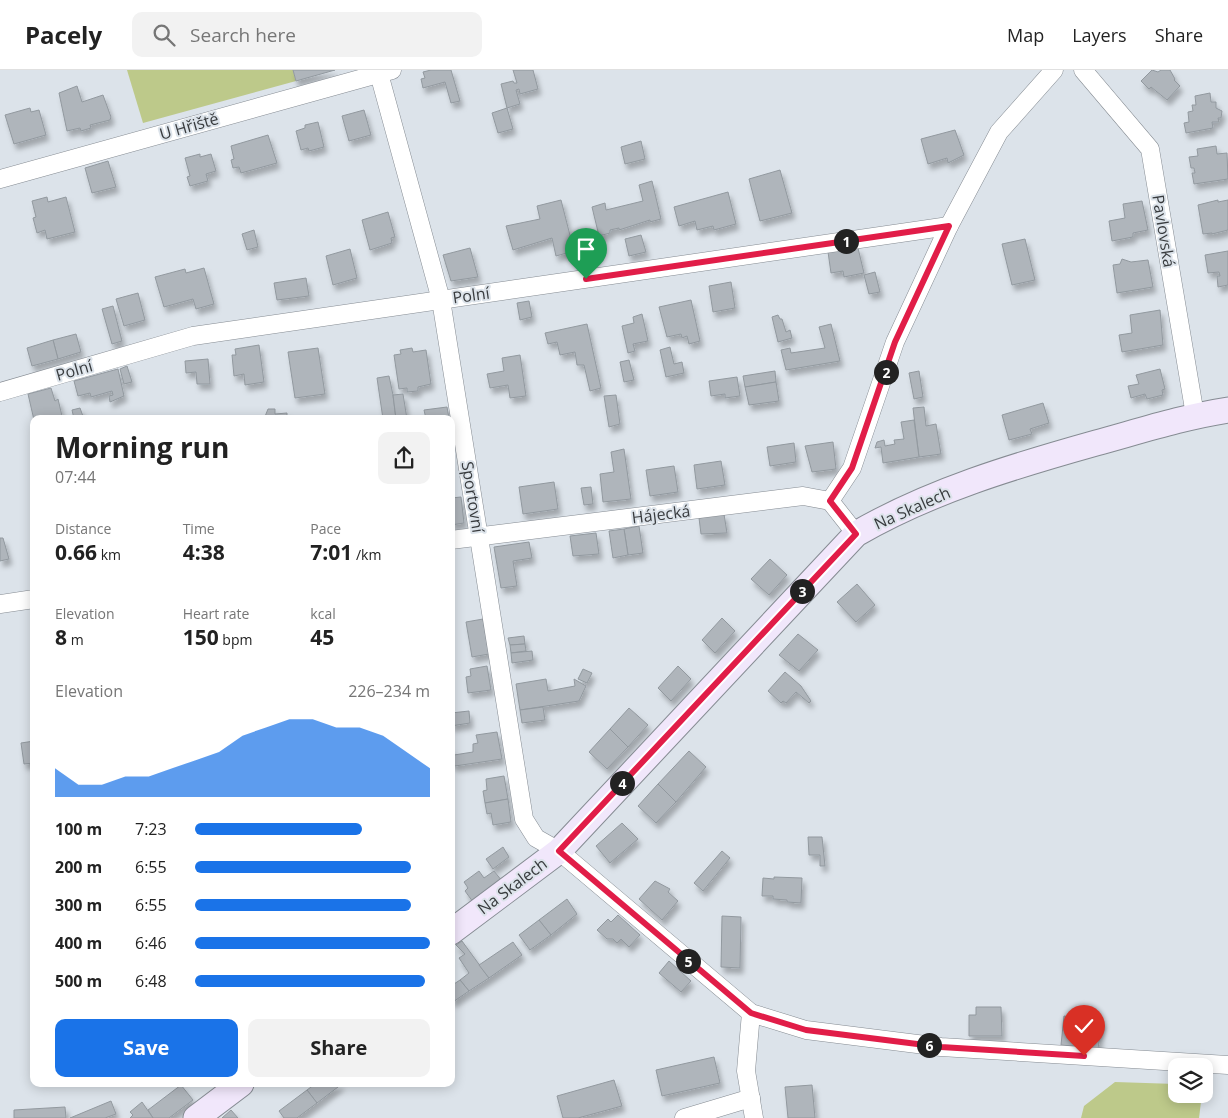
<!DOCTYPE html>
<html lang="en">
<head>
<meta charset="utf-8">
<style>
	body { margin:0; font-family:"Open Sans",sans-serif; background:#f2f2f2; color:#222; height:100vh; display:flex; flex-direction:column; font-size:19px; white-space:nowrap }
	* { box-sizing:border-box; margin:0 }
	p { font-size:16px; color:#767676 }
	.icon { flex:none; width:28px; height:28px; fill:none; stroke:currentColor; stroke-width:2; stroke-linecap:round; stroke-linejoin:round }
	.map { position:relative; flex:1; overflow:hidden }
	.sheet { position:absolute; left:30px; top:345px; width:425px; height:672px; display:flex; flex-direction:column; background:#fff; border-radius:10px; box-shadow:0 2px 12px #0003 }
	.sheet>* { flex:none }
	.buttons { position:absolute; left:1168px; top:988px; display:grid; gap:10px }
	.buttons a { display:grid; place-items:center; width:45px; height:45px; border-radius:10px; background:#fff; box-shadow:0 2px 12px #0003; font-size:25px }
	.pin { position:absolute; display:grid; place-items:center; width:42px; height:42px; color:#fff; margin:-51px -21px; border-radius:50% 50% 50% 0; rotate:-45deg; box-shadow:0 0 5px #0007 }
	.pin .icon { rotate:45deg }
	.km { position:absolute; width:25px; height:25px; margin:-12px; border-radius:50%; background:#222; color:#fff; font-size:14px; line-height:25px; text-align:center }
	.round { display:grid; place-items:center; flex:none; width:52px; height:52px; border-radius:10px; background:#f2f2f2 }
	.summary { display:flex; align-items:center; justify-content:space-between; height:85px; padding:0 25px }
	h1 { font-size:28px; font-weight:700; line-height:38px }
	.metrics { display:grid; grid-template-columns:repeat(3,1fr); gap:8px; height:85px; padding:5px 25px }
	.metrics div { display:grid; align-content:center }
	.metrics b { font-size:21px; font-weight:700 }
	.metrics small { font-size:14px; font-weight:400 }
	.metrics p { font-size:14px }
	.chart { height:140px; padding:10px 25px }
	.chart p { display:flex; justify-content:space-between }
	.chart svg { width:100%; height:90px; margin-top:5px; fill:#1a73e8; opacity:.7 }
	.cta { display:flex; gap:10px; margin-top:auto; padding:10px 25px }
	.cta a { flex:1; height:58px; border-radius:10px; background:#1a73e8; color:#fff; font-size:20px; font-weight:700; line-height:58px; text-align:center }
	.cta a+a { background:#f2f2f2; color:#222 }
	ul { padding:0 25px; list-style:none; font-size:16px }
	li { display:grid; grid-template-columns:80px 60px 1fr; align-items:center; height:38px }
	li i { height:12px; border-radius:6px; background:#1a73e8 }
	header { display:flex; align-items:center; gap:30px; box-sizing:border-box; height:70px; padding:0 25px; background:#fff; border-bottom:1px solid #e0e0e0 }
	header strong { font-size:24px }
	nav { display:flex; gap:28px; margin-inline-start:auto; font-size:18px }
	.search { width:350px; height:45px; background:#f2f2f2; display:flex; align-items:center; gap:12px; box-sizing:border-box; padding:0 18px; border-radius:10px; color:#767676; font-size:19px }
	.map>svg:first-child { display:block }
	.green { fill:#bdc98a }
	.building { fill:#afb5bb; stroke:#92999f; filter:url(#shadow) }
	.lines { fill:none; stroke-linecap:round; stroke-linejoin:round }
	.street-casing { stroke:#858b92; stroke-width:19 }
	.secondary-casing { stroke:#858b92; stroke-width:27 }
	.street { stroke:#fff; stroke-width:18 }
	.secondary { stroke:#f1e7fb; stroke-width:25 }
	.route-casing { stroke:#fff; stroke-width:10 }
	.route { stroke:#e11d48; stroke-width:6 }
	.labels { text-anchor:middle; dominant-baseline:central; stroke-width:4; stroke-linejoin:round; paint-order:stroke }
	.street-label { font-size:16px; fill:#383b3e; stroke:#dce3ea }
</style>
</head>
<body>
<header>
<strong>Pacely</strong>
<div class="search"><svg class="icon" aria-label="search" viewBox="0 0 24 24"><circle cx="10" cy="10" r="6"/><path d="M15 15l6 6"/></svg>Search here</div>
<nav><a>Map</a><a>Layers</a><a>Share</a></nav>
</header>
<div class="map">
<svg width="1228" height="1048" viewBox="0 0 1228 1048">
	<defs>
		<filter id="shadow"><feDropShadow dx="3" dy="5.5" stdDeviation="2.5" flood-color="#0004"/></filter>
	</defs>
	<rect width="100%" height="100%" fill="#dce3ea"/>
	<g class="green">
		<polygon points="127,0 293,0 296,11 143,53"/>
		<polygon points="1115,1012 1176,1014 1176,1024 1202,1024 1199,1048 1081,1048 1084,1036"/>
	</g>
	<g class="building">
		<polygon points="293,0 335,0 296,11"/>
		<polygon points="431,0 451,0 460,31 451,33 445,12 423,18 421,9 425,8 423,2"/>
		<polygon points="513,0 533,0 538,19 520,24 519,19 516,20 520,34 507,38 501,14 513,11 514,13 517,13"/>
		<polygon points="1152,0 1158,2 1161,0 1170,0 1175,9 1174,10 1180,16 1167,30 1151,17 1149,19 1141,11"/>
		<polygon points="77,16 82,32 103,25 111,47 110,50 90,55 91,58 81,61 80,58 67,61 59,23"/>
		<polygon points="1210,23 1211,32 1216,32 1216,38 1222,41 1221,48 1218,48 1219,52 1212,52 1213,58 1186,63 1184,53 1189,52 1188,42 1193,41 1192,35 1196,35 1195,26"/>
		<polygon points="30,38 31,42 39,40 46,65 14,74 5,45"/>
		<polygon points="507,38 513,59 498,63 492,43"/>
		<polygon points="364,40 371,65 349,71 342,46"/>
		<polygon points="318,52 324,77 309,81 308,78 301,80 296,61 305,58 305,55"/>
		<polygon points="955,60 964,85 948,93 947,88 928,94 921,69"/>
		<polygon points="268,65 277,93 241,103 239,97 233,98 231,90 234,89 231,76"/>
		<polygon points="641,71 645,89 625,94 621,77"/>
		<polygon points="1216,76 1217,84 1227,83 1228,109 1194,114 1192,103 1195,103 1194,98 1191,98 1189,87 1198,86 1197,79"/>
		<polygon points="200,84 200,87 211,84 216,101 206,104 208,111 190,116 187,107 190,106 185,88"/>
		<polygon points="108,91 116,117 92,123 85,98"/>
		<polygon points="780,100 792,143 760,151 749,109"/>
		<polygon points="652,111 661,149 650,152 650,150 619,160 619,158 610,160 610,163 599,166 592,137 605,133 606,140 643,131 639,115"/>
		<polygon points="728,122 736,154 714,160 713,156 697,160 695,151 679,156 674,137"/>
		<polygon points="47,127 48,132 66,127 75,162 47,169 45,160 37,163 33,148 36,147 32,131"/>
		<polygon points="561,130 574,181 556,186 552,168 513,180 506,156 540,149 537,136"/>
		<polygon points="1218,130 1218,132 1228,130 1228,160 1212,164 1212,163 1203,164 1198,135"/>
		<polygon points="1142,131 1148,160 1133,163 1133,167 1112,171 1109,151 1125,148 1123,134"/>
		<polygon points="388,142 395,167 391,168 392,173 370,180 362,150"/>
		<polygon points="254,160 258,177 247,180 242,164"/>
		<polygon points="641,165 646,182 629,186 625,169"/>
		<polygon points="1025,169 1035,210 1012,215 1002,174"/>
		<polygon points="470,178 478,207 451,211 443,185"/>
		<polygon points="858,178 864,203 844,207 843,201 831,203 828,182"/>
		<polygon points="350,179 357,208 333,215 326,186"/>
		<polygon points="1228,181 1228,215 1218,217 1217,206 1220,206 1219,202 1208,203 1205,185"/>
		<polygon points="1122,189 1131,192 1148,190 1153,217 1117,223 1113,195 1120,194"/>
		<polygon points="204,198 214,234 196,239 193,229 164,237 155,207 185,199 186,203"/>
		<polygon points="875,202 880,222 869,224 864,205"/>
		<polygon points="306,208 309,226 277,230 274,213"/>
		<polygon points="731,212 735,238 713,242 709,216"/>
		<polygon points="138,223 145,250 124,256 116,229"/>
		<polygon points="691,230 700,271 689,274 687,266 682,268 681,264 667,267 659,237"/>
		<polygon points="529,231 532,247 520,250 517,233"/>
		<polygon points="113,236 122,271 112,274 102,239"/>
		<polygon points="1160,240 1163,275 1122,282 1119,265 1132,263 1130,245"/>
		<polygon points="642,244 648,271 633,274 635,281 628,283 622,256 634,253 633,247"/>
		<polygon points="778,245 780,249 782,249 786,262 790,260 792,268 778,272 772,247"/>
		<polygon points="587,254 601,318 590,321 584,295 577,295 575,282 560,285 557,272 548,274 545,263"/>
		<polygon points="831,254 840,291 786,300 781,280 790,278 791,283 825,278 819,257"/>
		<polygon points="76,264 81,282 58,289 53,270"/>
		<polygon points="53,270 58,289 32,296 27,278"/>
		<polygon points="259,275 264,312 245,315 244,304 234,306 232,285 236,285 235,279"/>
		<polygon points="670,277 674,294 682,292 684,303 666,307 660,280"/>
		<polygon points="318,278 325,324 295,328 288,282"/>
		<polygon points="412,278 413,282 426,280 431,314 418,317 418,321 407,322 407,318 399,319 394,285 401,284 400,280"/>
		<polygon points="520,285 526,326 510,328 508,315 490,318 487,304 504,301 502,288"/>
		<polygon points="208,289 210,314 197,314 196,302 186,303 185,291"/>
		<polygon points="629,290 634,310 624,312 620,292"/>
		<polygon points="127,296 132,312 124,314 120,299"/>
		<polygon points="118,299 124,326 110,332 109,326 113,325 112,321 91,327 90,323 78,326 74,311"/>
		<polygon points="1160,299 1165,319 1162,320 1163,325 1147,329 1145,324 1131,328 1128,316 1139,314 1136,305"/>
		<polygon points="775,301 776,312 745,317 743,306"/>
		<polygon points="919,301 923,327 914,329 909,303"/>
		<polygon points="389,306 393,325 396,349 383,349 377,308"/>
		<polygon points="737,307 740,326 725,328 725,324 711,326 709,311"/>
		<polygon points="776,312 779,331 749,335 745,317"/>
		<polygon points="51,318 55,331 58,329 62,346 34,350 28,324"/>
		<polygon points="403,324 407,349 396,349 393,325"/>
		<polygon points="616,325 620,354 609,357 604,326"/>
		<polygon points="1043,333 1049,353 1030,359 1032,364 1009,370 1002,345"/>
		<polygon points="447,337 449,348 426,349 424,340"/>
		<polygon points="924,337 926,356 936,354 941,384 919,387 913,338"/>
		<polygon points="80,338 84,349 74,349 72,340"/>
		<polygon points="268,339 275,339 275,344 287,343 287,349 264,349"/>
		<polygon points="914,350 919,387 883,393 881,377 875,378 877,372 884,370 885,376 895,374 894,370 904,369 901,352"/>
		<polygon points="833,372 836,399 812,402 805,376"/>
		<polygon points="794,373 796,392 770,396 767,377"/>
		<polygon points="624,379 631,429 603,432 600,404 614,402 611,382"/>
		<polygon points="721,391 725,415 697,419 694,395"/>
		<polygon points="674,396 678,422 650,426 646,400"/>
		<polygon points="554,412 558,439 523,444 519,417"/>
		<polygon points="591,417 593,434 584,435 581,418"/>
		<polygon points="461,427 464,453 451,455 451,428"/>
		<polygon points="724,444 727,463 701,464 699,448"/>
		<polygon points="639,456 643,483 628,485 624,459"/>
		<polygon points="624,459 628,485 613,488 609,461"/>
		<polygon points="596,463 599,484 573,486 570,466"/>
		<polygon points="0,468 3,468 9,489 0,491"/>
		<polygon points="529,472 532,488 513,491 517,516 501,518 494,477"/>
		<polygon points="770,489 787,505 769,525 751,509"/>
		<polygon points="857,514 875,535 856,552 837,532"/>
		<polygon points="722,548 735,561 715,583 702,570"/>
		<polygon points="483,549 489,584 472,587 466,552"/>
		<polygon points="798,564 818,580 799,601 779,585"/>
		<polygon points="524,566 525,574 510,575 508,568"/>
		<polygon points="525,574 526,581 511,583 510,575"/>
		<polygon points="532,581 533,590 512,593 511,583"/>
		<polygon points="487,596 491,620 468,623 466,607 471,606 470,599"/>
		<polygon points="678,596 691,609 671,631 658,618"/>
		<polygon points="583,599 592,603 587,613 578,609"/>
		<polygon points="785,602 801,616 811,631 809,633 796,622 786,633 783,631 781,633 768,621"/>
		<polygon points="546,609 548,621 575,616 574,609 586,616 579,631 520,640 516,614"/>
		<polygon points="543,637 545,650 522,653 520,640"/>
		<polygon points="629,638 648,655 628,677 610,659"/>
		<polygon points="469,641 470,653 451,656 451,643"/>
		<polygon points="610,659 628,677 607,699 589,682"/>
		<polygon points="497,662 502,689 455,696 451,693 451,679 453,679 454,685 473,682 473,674 478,673 476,665"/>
		<polygon points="34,671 34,693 24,694 21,673"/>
		<polygon points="689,681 706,697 676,732 658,714"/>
		<polygon points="504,706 508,729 485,733 483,721 487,720 486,709"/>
		<polygon points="658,714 676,732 656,753 638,736"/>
		<polygon points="508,729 511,752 493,755 491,743 487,744 485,733"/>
		<polygon points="622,753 638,769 610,793 596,776"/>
		<polygon points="808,767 822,767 825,796 820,796 820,785 809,785"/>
		<polygon points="503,777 509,787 493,799 486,789"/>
		<polygon points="722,781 730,788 703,821 694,813"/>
		<polygon points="479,801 484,808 494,801 502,811 473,832 465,821 468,818 464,812"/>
		<polygon points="774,807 802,808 801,833 787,832 787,830 773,829 773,826 762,826 763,808 774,809"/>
		<polygon points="655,811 670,819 668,822 678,831 662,850 639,829"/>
		<polygon points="567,829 577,844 551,865 539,850"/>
		<polygon points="618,845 640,865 629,877 621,869 617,873 613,869 607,869 597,860 608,849 611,852"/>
		<polygon points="722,846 741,847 740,898 721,897"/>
		<polygon points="539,850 551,865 530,880 519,865"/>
		<polygon points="462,871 489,908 469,921 460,910 469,903 459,888 465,884 456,875"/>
		<polygon points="513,872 522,885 489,908 479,895"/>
		<polygon points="669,891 691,911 681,922 659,903"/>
		<polygon points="460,910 469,921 453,932 451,929 451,916"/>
		<polygon points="976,937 1001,937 1002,966 969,966 969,945 976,945"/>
		<polygon points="1064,946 1102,951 1098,979 1061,975"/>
		<polygon points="714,987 720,1013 662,1026 656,1000"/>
		<polygon points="614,1010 622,1036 578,1048 563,1048 557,1026"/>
		<polygon points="315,1014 342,1014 317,1033 307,1020"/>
		<polygon points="181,1015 193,1030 169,1048 153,1048 148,1040"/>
		<polygon points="812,1015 815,1048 788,1048 785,1017"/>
		<polygon points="307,1020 317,1033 297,1048 284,1048 279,1041"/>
		<polygon points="111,1031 116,1044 105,1048 70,1048"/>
		<polygon points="142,1032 153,1048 130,1048 133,1045 130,1042"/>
		<polygon points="65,1037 66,1048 14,1048 14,1040"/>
		<polygon points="231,1040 238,1048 222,1048"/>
	</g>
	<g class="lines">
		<defs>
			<g id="street">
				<polyline points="378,0 441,230 524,749 536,768 559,781 751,943 806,960 941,977 1228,995"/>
				<polyline points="1083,0 1150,79 1195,345"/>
				<polyline points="0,109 392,0"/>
				<polyline points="0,322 193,266 949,156"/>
				<polyline points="830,431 852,398 895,272 949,156 999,62 1054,0"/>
				<polyline points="451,470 803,426 830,431 856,464"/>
				<polyline points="0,534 34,529"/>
				<polyline points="751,943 746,1001 754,1048"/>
				<polyline points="684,1048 751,1028"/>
			</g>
			<g id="secondary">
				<path d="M451 862 559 781 856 464C930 421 1014 396 1096 373 1140 361 1183 347 1228 340"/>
				<polyline points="196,1048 241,1014"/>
			</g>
		</defs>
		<use href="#street" class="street-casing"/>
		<use href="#secondary" class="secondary-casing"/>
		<use href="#street" class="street"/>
		<use href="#secondary" class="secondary"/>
	</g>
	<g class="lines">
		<defs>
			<polyline id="route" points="586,209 949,156 895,272 852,398 830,431 856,464 559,781 751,943 806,960 941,977 1084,986"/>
		</defs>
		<use href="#route" class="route-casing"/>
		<use href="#route" class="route"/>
	</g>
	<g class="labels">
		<g class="street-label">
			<text transform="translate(189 56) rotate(-16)">U Hřiště</text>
			<text transform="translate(1164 161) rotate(81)">Pavlovská</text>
			<text transform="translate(471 225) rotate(-8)">Polní</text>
			<text transform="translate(74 300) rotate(-16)">Polní</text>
			<text transform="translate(473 427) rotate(81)">Sportovní</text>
			<text transform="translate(912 438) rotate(-24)">Na Skalech</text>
			<text transform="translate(661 444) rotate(-7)">Hájecká</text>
			<text transform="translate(512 816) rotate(-37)">Na Skalech</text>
		</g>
	</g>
</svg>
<div class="buttons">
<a><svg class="icon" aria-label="layers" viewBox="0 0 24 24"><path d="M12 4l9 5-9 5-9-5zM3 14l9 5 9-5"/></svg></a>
</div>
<div class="pin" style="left:586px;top:209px;background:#1e9e55"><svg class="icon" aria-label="arrive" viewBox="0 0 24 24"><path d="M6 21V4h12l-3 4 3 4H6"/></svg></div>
<div class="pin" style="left:1084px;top:986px;background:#d93025"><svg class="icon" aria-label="check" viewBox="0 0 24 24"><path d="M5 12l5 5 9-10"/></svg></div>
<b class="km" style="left:846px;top:171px">1</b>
<b class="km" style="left:886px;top:302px">2</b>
<b class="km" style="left:802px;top:521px">3</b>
<b class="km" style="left:622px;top:713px">4</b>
<b class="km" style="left:688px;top:891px">5</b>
<b class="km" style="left:929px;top:975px">6</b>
<section class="sheet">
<div class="summary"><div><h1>Morning run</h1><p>07:44</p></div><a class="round"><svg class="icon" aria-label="share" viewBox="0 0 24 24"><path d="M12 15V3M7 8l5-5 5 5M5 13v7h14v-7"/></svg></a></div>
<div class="metrics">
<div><p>Distance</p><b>0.66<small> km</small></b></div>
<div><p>Time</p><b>4:38</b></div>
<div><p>Pace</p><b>7:01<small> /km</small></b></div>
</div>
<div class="metrics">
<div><p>Elevation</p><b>8<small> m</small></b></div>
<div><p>Heart rate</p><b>150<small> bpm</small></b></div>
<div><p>kcal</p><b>45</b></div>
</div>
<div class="chart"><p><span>Elevation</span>226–234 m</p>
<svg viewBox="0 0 160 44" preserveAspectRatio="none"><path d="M0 44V30L10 38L20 38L30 34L40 34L50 30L60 26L70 22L80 14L90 10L100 6L110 6L120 10L130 10L140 14L150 22L160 30V44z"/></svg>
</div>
<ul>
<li><b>100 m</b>7:23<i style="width:71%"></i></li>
<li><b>200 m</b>6:55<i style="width:92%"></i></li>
<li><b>300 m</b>6:55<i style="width:92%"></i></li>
<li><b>400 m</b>6:46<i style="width:100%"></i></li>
<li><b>500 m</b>6:48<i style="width:98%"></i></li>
</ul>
<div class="cta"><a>Save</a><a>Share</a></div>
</section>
</div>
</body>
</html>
